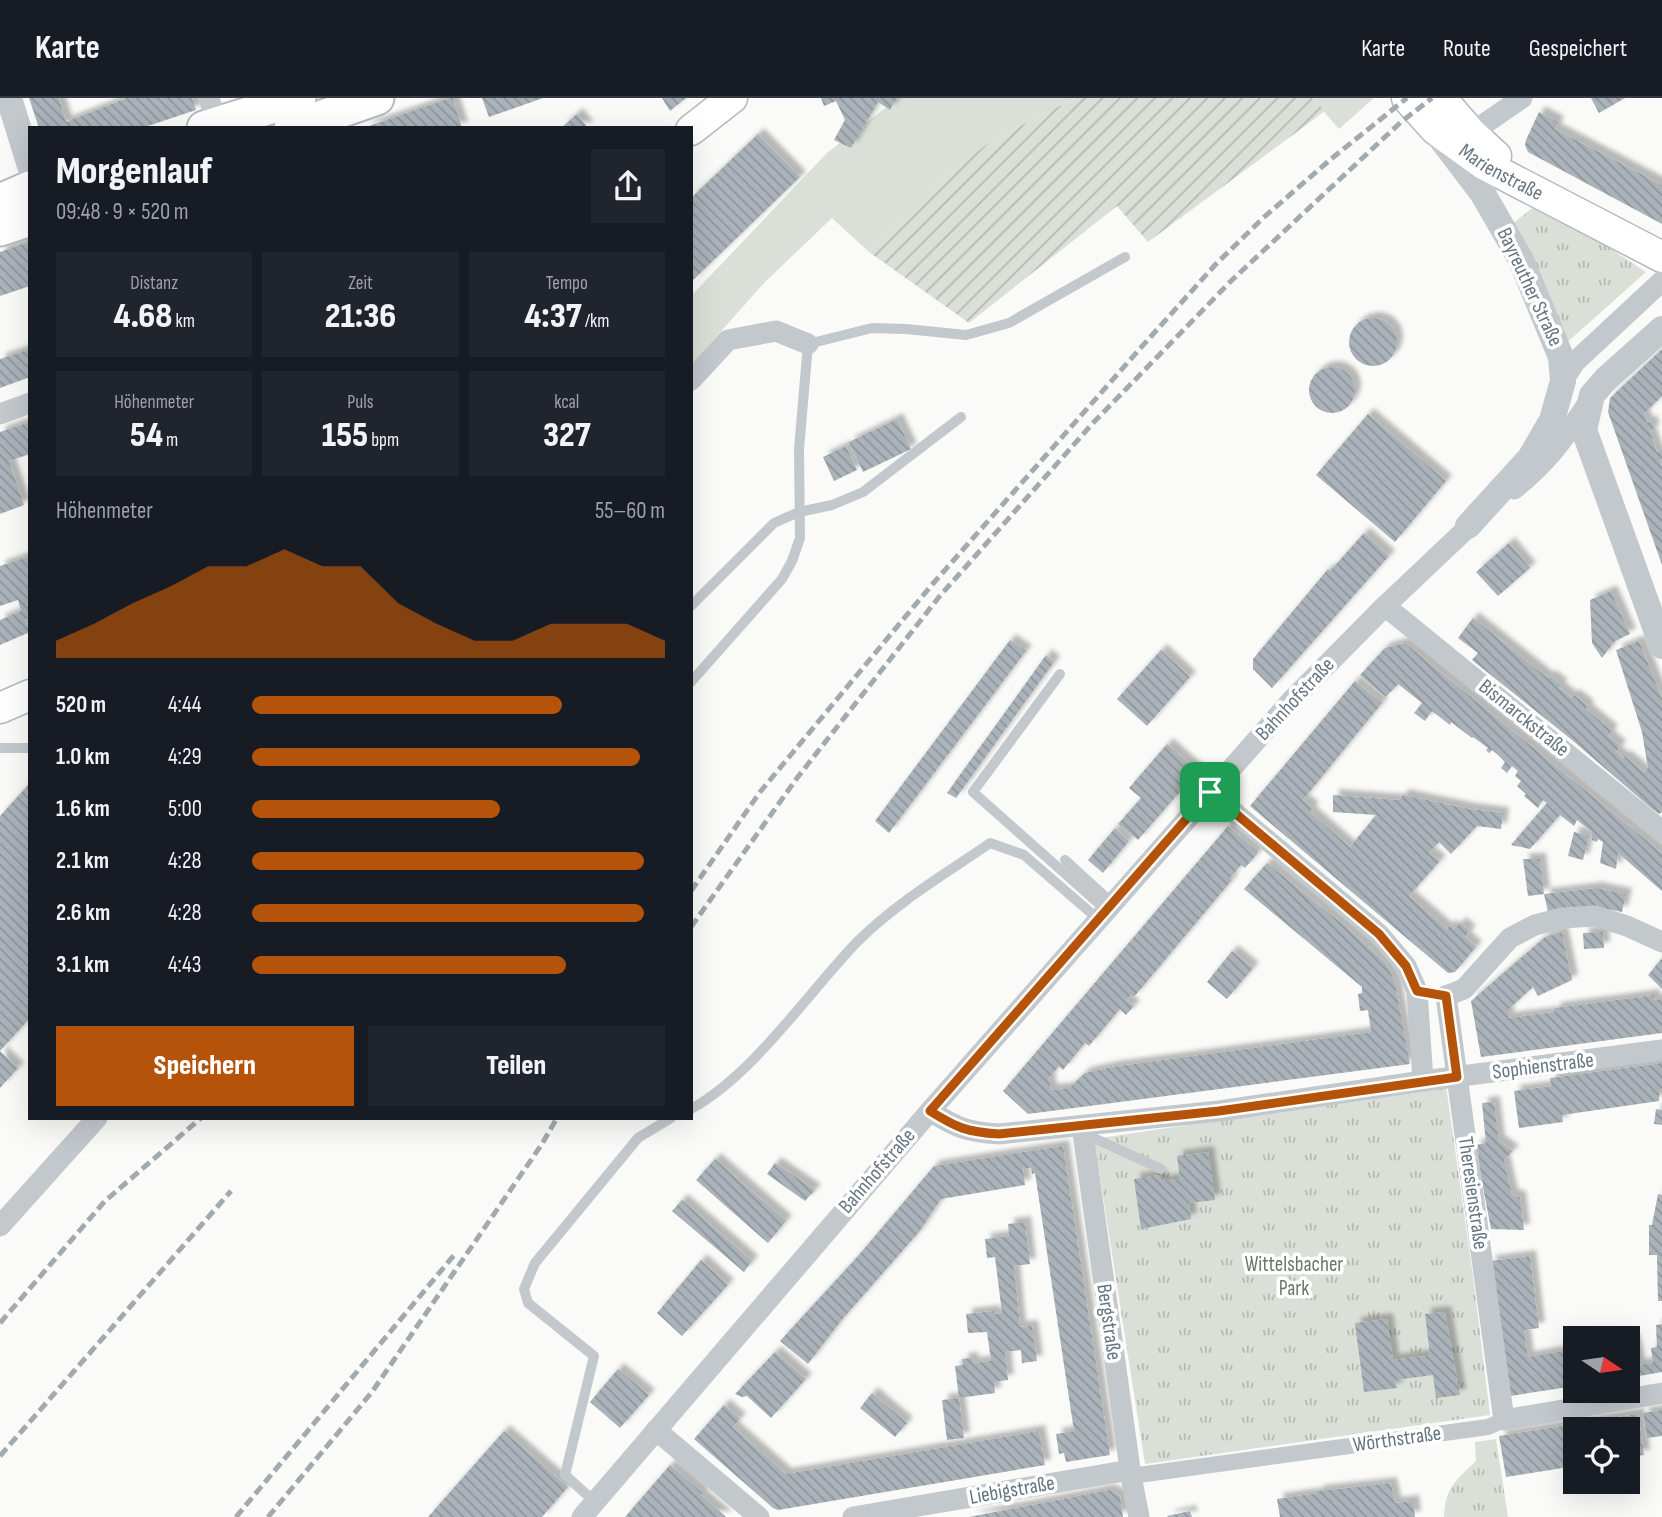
<!DOCTYPE html>
<html lang="de">
<head>
<meta charset="utf-8">
<style>
	body { margin:0; font-family:"Sofia Sans Condensed",sans-serif; background:#20242c; color:#f1f3f6; height:100vh; display:flex; flex-direction:column; font-size:26px; white-space:nowrap }
	* { box-sizing:border-box; margin:0 }
	p { font-size:23px; color:#9ea1a6 }
	.icon { flex:none; width:38px; height:38px; fill:none; stroke:currentColor; stroke-width:2; stroke-linecap:round; stroke-linejoin:round }
	.map { position:relative; flex:1; overflow:hidden }
	.drawer { position:absolute; left:28px; top:28px; width:665px; height:994px; display:flex; flex-direction:column; background:#171b24; border-radius:0px; box-shadow:0 7px 28px #0002 }
	.drawer>* { flex:none }
	.needle { width:46px; rotate:103deg }
	.controls { position:absolute; left:1563px; top:1228px; display:grid; gap:14px }
	.controls a { display:grid; place-items:center; width:77px; height:77px; border-radius:0px; background:#171b24; box-shadow:0 7px 28px #0002; font-size:35px }
	.pin { position:absolute; display:grid; place-items:center; width:60px; height:60px; color:#fff; margin:-30px; border-radius:14px; box-shadow:0 4px 10px #0006 }
	.round { display:grid; place-items:center; flex:none; width:74px; height:74px; border-radius:0px; background:#20242c }
	.overview { display:flex; align-items:center; justify-content:space-between; height:119px; padding:0 28px }
	h1 { font-size:38px; font-weight:800; line-height:52px }
	.figures { display:grid; grid-template-columns:repeat(3,1fr); gap:10px; height:119px; padding:7px 28px }
	.figures div { display:grid; align-content:center; border-radius:0px; background:#20242c; text-align:center }
	.figures b { font-size:35px; font-weight:800 }
	.figures small { font-size:19px; font-weight:400 }
	.figures p { font-size:19px }
	.chart { height:196px; padding:14px 28px }
	.chart p { display:flex; justify-content:space-between }
	.chart svg { width:100%; height:126px; margin-top:7px; fill:#b45309; opacity:.7 }
	.primary-button { display:flex; gap:14px; margin-top:auto; padding:14px 28px }
	.primary-button a { flex:1; height:80px; border-radius:0px; background:#b45309; color:#fff; font-size:28px; font-weight:800; line-height:80px; text-align:center }
	.primary-button a+a { background:#20242c; color:#f1f3f6 }
	ul { padding:0 28px; list-style:none; font-size:23px }
	li { display:grid; grid-template-columns:112px 84px 1fr; align-items:center; height:52px }
	li i { height:18px; border-radius:9px; background:#b45309 }
	header { display:flex; align-items:center; gap:42px; box-sizing:border-box; height:98px; padding:0 35px; background:#171b24; border-bottom:2px solid #363941 }
	header strong { font-size:33px }
	nav { display:flex; gap:38px; margin-inline-start:auto; font-size:24px }
	.map>svg:first-child { display:block }
	.grass { fill:#dadfd7 }
	.park { fill:url(#park-tufts) }
	.garden { fill:url(#garden-furrows) }
	.building { fill:url(#building-back-hatch); filter:url(#shadow) }
	.lines { fill:none; stroke-linecap:round; stroke-linejoin:round }
	.secondary-casing { stroke:#b3babf; stroke-width:33 }
	.primary-casing { stroke:#b5babe; stroke-width:37 }
	.service { stroke:#c3c8cc; stroke-width:10 }
	.pedestrian { stroke:#c3c8cc; stroke-width:16 }
	.minor { stroke:#c3c8cc; stroke-width:21 }
	.tertiary { stroke:#c3c8cc; stroke-width:26 }
	.secondary { stroke:#fff; stroke-width:30 }
	.primary { stroke:#fff; stroke-width:33 }
	.rail { stroke:#a2aab0; stroke-width:5; stroke-dasharray:10 5; stroke-linecap:butt }
	.route-casing { stroke:#fff; stroke-width:14 }
	.route { stroke:#b45309; stroke-width:9 }
	.labels { text-anchor:middle; dominant-baseline:central; stroke-width:7; stroke-linejoin:round; paint-order:stroke }
	.street-label { font-size:21px; fill:#657683; stroke:#fff }
	.park-label { font-size:21px; fill:#687a64; stroke:#fff }
</style>
</head>
<body>
<header>
<strong>Karte</strong>
<nav><a>Karte</a><a>Route</a><a>Gespeichert</a></nav>
</header>
<div class="map">
<svg width="1662" height="1419" viewBox="0 0 1662 1419">
	<defs>
		<pattern id="park-tufts" width="24" height="20" patternUnits="userSpaceOnUse" patternTransform="scale(1.75)"><rect width="24" height="20" fill="#dadfd7"/><path d="M3 7l-1-3M5 7V3M7 7l1-3M15 17l-1-3M17 17v-4M19 17l1-3" fill="none" stroke="#b4b9b4"/></pattern>
		<pattern id="garden-furrows" width="10" height="10" patternUnits="userSpaceOnUse" patternTransform="scale(1.75)"><rect width="10" height="10" fill="#dadfd7"/><path d="M-1 1l2-2M0 10L10 0M9 11l2-2" fill="none" stroke="#b4b9b4"/></pattern>
		<pattern id="building-back-hatch" width="6" height="6" patternUnits="userSpaceOnUse" patternTransform="scale(1.75)"><rect width="6" height="6" fill="#aab3b9"/><path d="M-1 5l2 2M0 0l6 6M5-1l2 2" fill="none" stroke="#8e969c"/></pattern>
		<filter id="shadow"><feDropShadow dx="6" dy="-6" stdDeviation="2" flood-color="#0004"/></filter>
	</defs>
	<rect width="100%" height="100%" fill="#fafaf8"/>
	<g class="grass">
		<polygon points="898,0 1076,0 995,40 917,100 869,154 832,120 765,184 691,267 691,198 827,55"/>
		<polygon points="1312,0 1374,0 1339,31"/>
	</g>
	<g class="park">
		<polygon points="1540,104 1646,174 1563,248 1511,127"/>
		<polygon points="1446,988 1473,1178 1490,1317 1145,1366 1094,1041"/>
		<path d="M1496 1341 1508 1419H1444C1445 1390 1456 1382 1476 1363L1475 1344Z"/>
	</g>
	<polygon class="garden" points="1076,0 1312,0 1325,13 1148,144 1117,108 969,225 869,154 917,100 995,40"/>
	<g class="building">
		<polygon points="29,0 59,0 66,24 127,0 192,0 196,12 142,30 39,30"/>
		<polygon points="450,0 453,0 462,30 363,30"/>
		<polygon points="482,0 543,0 489,19"/>
		<polygon points="662,0 686,0 670,13"/>
		<polygon points="821,0 897,0 890,12 878,4 851,50 834,42 845,22 836,3 824,8"/>
		<polygon points="1591,0 1625,0 1599,15"/>
		<polygon points="1539,14 1558,24 1555,31 1662,87 1662,126 1528,54 1525,47 1526,42"/>
		<polygon points="577,16 588,30 561,30"/>
		<polygon points="758,36 800,79 691,184 691,100"/>
		<polygon points="28,144 30,188 0,198 0,154"/>
		<circle cx="1373" cy="244" r="24"/>
		<polygon points="30,251 30,279 0,290 0,261"/>
		<polygon points="1662,251 1662,298 1644,316 1647,325 1651,323 1654,332 1650,333 1657,354 1662,352 1662,361 1660,362 1662,369 1662,467 1608,314 1610,300"/>
		<circle cx="1332" cy="292" r="23"/>
		<polygon points="1368,316 1446,383 1395,444 1316,377"/>
		<polygon points="897,321 911,351 863,374 849,344"/>
		<polygon points="30,324 30,356 9,363 24,407 0,416 0,334"/>
		<polygon points="846,348 857,372 834,383 823,359"/>
		<polygon points="1364,435 1389,458 1272,590 1253,571 1253,561 1328,471 1330,473"/>
		<polygon points="1509,445 1530,470 1498,498 1476,474"/>
		<polygon points="30,458 30,520 25,522 30,534 0,547 0,522 21,513 18,502 0,508 0,468"/>
		<polygon points="1611,493 1630,536 1615,543 1602,560 1592,545 1590,502"/>
		<polygon points="1473,520 1548,580 1550,578 1562,587 1559,590 1571,599 1574,597 1588,608 1586,611 1612,633 1608,638 1620,648 1616,654 1623,660 1625,658 1644,674 1648,670 1642,634 1616,552 1639,543 1662,600 1662,714 1659,716 1651,710 1572,642 1472,562 1478,555 1458,540"/>
		<polygon points="1010,542 1026,553 889,735 875,723"/>
		<polygon points="1405,545 1662,755 1662,793 1618,755 1616,771 1600,765 1603,744 1598,741 1597,744 1592,742 1592,734 1577,722 1574,728 1560,717 1530,751 1511,747 1547,705 1543,702 1538,710 1524,698 1526,696 1517,688 1521,683 1515,678 1518,673 1512,668 1507,675 1501,670 1505,664 1498,657 1492,652 1489,655 1486,652 1488,650 1473,639 1472,640 1451,624 1450,627 1432,613 1425,623 1414,615 1422,605 1398,586 1386,599 1360,577 1385,550"/>
		<polygon points="1161,552 1190,579 1147,628 1117,601"/>
		<polygon points="1046,557 1054,564 956,700 947,695"/>
		<polygon points="1355,583 1382,605 1303,702 1313,710 1310,714 1350,749 1376,717 1333,714 1333,697 1399,702 1403,697 1470,711 1503,715 1501,731 1477,728 1451,756 1439,744 1429,755 1440,763 1409,798 1447,831 1450,827 1454,831 1460,825 1470,833 1465,839 1476,849 1455,874 1448,875 1250,708"/>
		<polygon points="1167,646 1198,673 1138,742 1118,726 1141,700 1129,690"/>
		<polygon points="30,685 30,920 0,953 0,718"/>
		<polygon points="1228,728 1257,753 1257,756 1245,770 1241,767 1230,780 1232,782 1134,899 1131,897 1126,902 1134,908 1126,917 1120,911 1089,948 1085,945 1063,972 1059,968 1049,980 1051,992 1069,990 1085,975 1112,969 1371,934 1368,912 1360,913 1358,896 1362,895 1362,889 1244,791 1267,765 1345,828 1386,865 1395,884 1410,966 1028,1016 1003,993"/>
		<polygon points="1115,730 1129,743 1103,775 1088,762"/>
		<polygon points="1574,734 1589,738 1583,762 1568,758"/>
		<polygon points="1523,761 1540,761 1544,796 1528,798"/>
		<polygon points="1596,790 1626,796 1622,814 1596,809 1548,814 1544,796"/>
		<polygon points="1562,834 1572,882 1538,898 1533,889 1508,912 1508,920 1555,914 1555,910 1654,897 1654,902 1662,901 1662,935 1481,959 1471,903 1545,839"/>
		<polygon points="1603,834 1604,850 1584,851 1583,835"/>
		<polygon points="1232,853 1253,870 1227,901 1207,884"/>
		<polygon points="1662,860 1662,891 1648,877"/>
		<polygon points="0,953 18,970 0,990"/>
		<polygon points="1662,965 1662,991 1659,991 1659,1003 1562,1017 1563,1024 1519,1030 1514,993 1551,988 1550,980"/>
		<polygon points="1494,1004 1499,1043 1513,1053 1504,1062 1512,1097 1520,1099 1524,1132 1491,1131 1475,1047 1486,1045 1482,1005"/>
		<polygon points="1656,1011 1662,1012 1662,1027 1654,1026"/>
		<polygon points="1063,1048 1110,1357 1066,1364 1064,1355 1059,1356 1056,1336 1074,1333 1035,1075 1032,1076 1031,1070 1023,1071 1025,1087 941,1101 919,1134 840,1224 808,1266 780,1243 858,1158 934,1068"/>
		<polygon points="1208,1054 1215,1102 1189,1105 1191,1121 1141,1131 1134,1081 1160,1077 1161,1083 1180,1081 1177,1058"/>
		<polygon points="715,1061 786,1123 768,1145 696,1082"/>
		<polygon points="775,1065 815,1092 805,1103 767,1076"/>
		<polygon points="1658,1096 1662,1097 1662,1203 1658,1203 1657,1157 1649,1157 1649,1127 1652,1127"/>
		<polygon points="682,1102 752,1163 744,1174 672,1113"/>
		<polygon points="1025,1124 1030,1166 1014,1168 1020,1229 1032,1228 1037,1263 1022,1265 1021,1252 1005,1254 1008,1282 994,1284 995,1295 959,1300 955,1268 963,1267 962,1261 972,1260 973,1265 991,1263 987,1234 968,1235 966,1216 994,1213 994,1216 1002,1215 995,1159 987,1160 985,1141 1009,1138 1008,1126"/>
		<polygon points="1530,1158 1539,1230 1524,1232 1528,1259 1575,1251 1575,1288 1510,1298 1490,1163"/>
		<polygon points="701,1162 728,1187 682,1238 657,1215"/>
		<polygon points="1445,1214 1460,1297 1436,1300 1433,1277 1395,1282 1397,1290 1364,1294 1355,1225 1387,1221 1393,1262 1430,1257 1425,1216"/>
		<polygon points="1662,1226 1662,1274 1628,1280 1628,1243 1634,1242 1639,1267 1653,1265 1651,1250 1657,1249 1656,1227"/>
		<polygon points="775,1254 806,1281 771,1320 747,1298 742,1299 735,1296"/>
		<polygon points="618,1271 649,1297 620,1330 590,1304"/>
		<polygon points="872,1295 907,1325 895,1339 860,1310"/>
		<polygon points="959,1300 964,1340 947,1342 942,1302"/>
		<polygon points="724,1307 740,1321 733,1329 786,1376 1039,1333 1045,1367 778,1412 773,1410 694,1341"/>
		<polygon points="1662,1312 1662,1338 1647,1340 1643,1315"/>
		<polygon points="1638,1316 1644,1357 1628,1359 1628,1332 1575,1332 1575,1368 1506,1379 1499,1338"/>
		<polygon points="504,1333 568,1389 542,1419 428,1419"/>
		<polygon points="670,1367 703,1395 701,1397 726,1419 625,1419"/>
		<polygon points="1391,1385 1395,1405 1413,1403 1415,1419 1280,1419 1277,1401 1318,1395 1318,1393"/>
		<polygon points="1109,1392 1120,1398 1123,1419 969,1419"/>
		<polygon points="1190,1413 1192,1419 1168,1419 1167,1418"/>
	</g>
	<g class="lines">
		<defs>
			<g id="secondary">
				<path id="s1" d="M1407 0 1435 31 1485 67 1662 159"/>
				<polyline points="1441,0 1471,35 1496,58"/>
				<polyline points="691,32 732,0"/>
				<polyline points="0,610 30,597"/>
			</g>
			<g id="primary">
				<polyline points="204,30 299,0"/>
				<polyline points="291,30 377,0"/>
				<polyline points="0,103 30,90"/>
				<polyline points="0,131 30,121"/>
			</g>
		</defs>
		<use href="#secondary" class="secondary-casing"/>
		<use href="#primary" class="primary-casing"/>
		<g class="service">
			<polyline points="691,508 774,425 799,414 832,407 863,394 961,319"/>
			<polyline points="1060,576 973,694 1106,812"/>
			<polyline points="691,584 782,481 792,463 800,440 799,351 808,246 872,230 906,231 966,237 1009,225 1125,159"/>
			<polyline points="0,650 30,650"/>
			<polyline points="1065,762 1112,805"/>
			<path d="M691 1011C754 976 807 896 857 844 897 804 944 777 990 745L1024 757 1098 821"/>
			<polyline points="1083,1035 1161,1071"/>
			<polyline points="595,1404 565,1377 594,1258 528,1205 524,1191 535,1165 638,1040 671,1020"/>
		</g>
		<polyline class="pedestrian" points="1131,1378 1488,1329 1504,1322"/>
		<g class="minor">
			<polyline points="209,0 217,26"/>
			<polyline points="1471,35 1522,0"/>
			<polyline points="691,282 728,242 776,233 808,246"/>
			<polyline points="1563,283 1575,264 1662,183"/>
			<polyline points="0,316 30,305"/>
			<path d="M1514 391C1546 365 1563 343 1586 308"/>
			<polyline points="1385,508 1662,733"/>
			<polyline points="1210,694 1379,836 1406,868 1417,893 1423,983"/>
			<polyline points="1446,898 1504,1322 1662,1295"/>
			<polyline points="1446,898 1464,891 1510,840 1535,827 1562,820 1595,818 1627,828 1662,844"/>
			<path d="M930 1013C957 1030 967 1034 999 1036L1219 1013 1423 983 1662 952"/>
			<polyline points="1082,1028 1131,1378 1139,1419"/>
			<polyline points="0,1128 97,1020"/>
			<polyline points="656,1332 759,1419"/>
			<polyline points="582,1419 930,1013 1291,603 1385,508 1480,418"/>
			<polyline points="853,1419 1130,1372"/>
		</g>
		<g class="tertiary">
			<polyline points="9,0 30,68"/>
			<polyline points="1442,42 1483,96 1521,162 1561,259 1563,283 1552,322 1530,360 1468,428"/>
			<polyline points="1662,231 1606,281 1592,297 1584,332 1662,548"/>
		</g>
		<use href="#secondary" class="secondary"/>
		<use href="#primary" class="primary"/>
		<g class="rail">
			<polyline points="691,793 760,694 930,489 1137,254 1215,167 1263,120 1331,61 1407,0"/>
			<polyline points="691,829 797,680 939,499 1093,325 1231,183 1401,24 1432,0"/>
			<polyline points="0,1225 105,1103 201,1020"/>
			<polyline points="0,1358 231,1093"/>
			<polyline points="236,1419 455,1156"/>
			<polyline points="268,1419 372,1294 542,1046 557,1020"/>
		</g>
	</g>
	<g class="lines">
		<defs>
			<path id="route" d="M1210 694 1379 836 1406 868 1417 893 1446 898 1457 979 1219 1013 999 1036C967 1034 957 1030 930 1013Z"/>
		</defs>
		<use href="#route" class="route-casing"/>
		<use href="#route" class="route"/>
	</g>
	<g class="labels">
		<g class="street-label">
			<text stroke="none"><textPath href="#s1" startOffset="121">Marienstraße</textPath></text>
			<text transform="translate(1530 189) rotate(65)">Bayreuther Straße</text>
			<text transform="translate(1295 601) rotate(-47)">Bahnhofstraße</text>
			<text transform="translate(1524 620) rotate(39)">Bismarckstraße</text>
			<text transform="translate(1543 968) rotate(-7)">Sophienstraße</text>
			<text transform="translate(877 1073) rotate(-49)">Bahnhofstraße</text>
			<text transform="translate(1473 1095) rotate(82)">Theresienstraße</text>
			<text transform="translate(1109 1224) rotate(82)">Bergstraße</text>
			<text transform="translate(1397 1341) rotate(-8)">Wörthstraße</text>
			<text transform="translate(1012 1392) rotate(-10)">Liebigstraße</text>
		</g>
		<g class="park-label">
			<text x="1294" y="1166">Wittelsbacher<tspan x="1294" dy="24">Park</tspan></text>
		</g>
	</g>
</svg>
<div class="controls">
<a><svg class="needle" viewBox="-14 -14 28 28"><path d="M0-13l5 13h-10z" fill="#e53935"/><path d="M0 13l5-13h-10z" fill="#9ea1a6"/></svg></a>
<a><svg class="icon" aria-label="locate" viewBox="0 0 24 24"><circle cx="12" cy="12" r="6"/><path d="M12 2v4M12 18v4M2 12h4M18 12h4"/></svg></a>
</div>
<div class="pin" style="left:1210px;top:694px;background:#1e9e55"><svg class="icon" aria-label="arrive" viewBox="0 0 24 24"><path d="M6 21V4h12l-3 4 3 4H6"/></svg></div>
<section class="drawer">
<div class="overview"><div><h1>Morgenlauf</h1><p>09:48 · 9 × 520 m</p></div><a class="round"><svg class="icon" aria-label="share" viewBox="0 0 24 24"><path d="M12 15V3M7 8l5-5 5 5M5 13v7h14v-7"/></svg></a></div>
<div class="figures">
<div><p>Distanz</p><b>4.68<small> km</small></b></div>
<div><p>Zeit</p><b>21:36</b></div>
<div><p>Tempo</p><b>4:37<small> /km</small></b></div>
</div>
<div class="figures">
<div><p>Höhenmeter</p><b>54<small> m</small></b></div>
<div><p>Puls</p><b>155<small> bpm</small></b></div>
<div><p>kcal</p><b>327</b></div>
</div>
<div class="chart"><p><span>Höhenmeter</span>55–60 m</p>
<svg viewBox="0 0 160 44" preserveAspectRatio="none"><path d="M0 44V38L10 32L20 25L30 19L40 12L50 12L60 6L70 12L80 12L90 25L100 32L110 38L120 38L130 32L140 32L150 32L160 38V44z"/></svg>
</div>
<ul>
<li><b>520 m</b>4:44<i style="width:75%"></i></li>
<li><b>1.0 km</b>4:29<i style="width:94%"></i></li>
<li><b>1.6 km</b>5:00<i style="width:60%"></i></li>
<li><b>2.1 km</b>4:28<i style="width:95%"></i></li>
<li><b>2.6 km</b>4:28<i style="width:95%"></i></li>
<li><b>3.1 km</b>4:43<i style="width:76%"></i></li>
</ul>
<div class="primary-button"><a>Speichern</a><a>Teilen</a></div>
</section>
</div>
</body>
</html>
